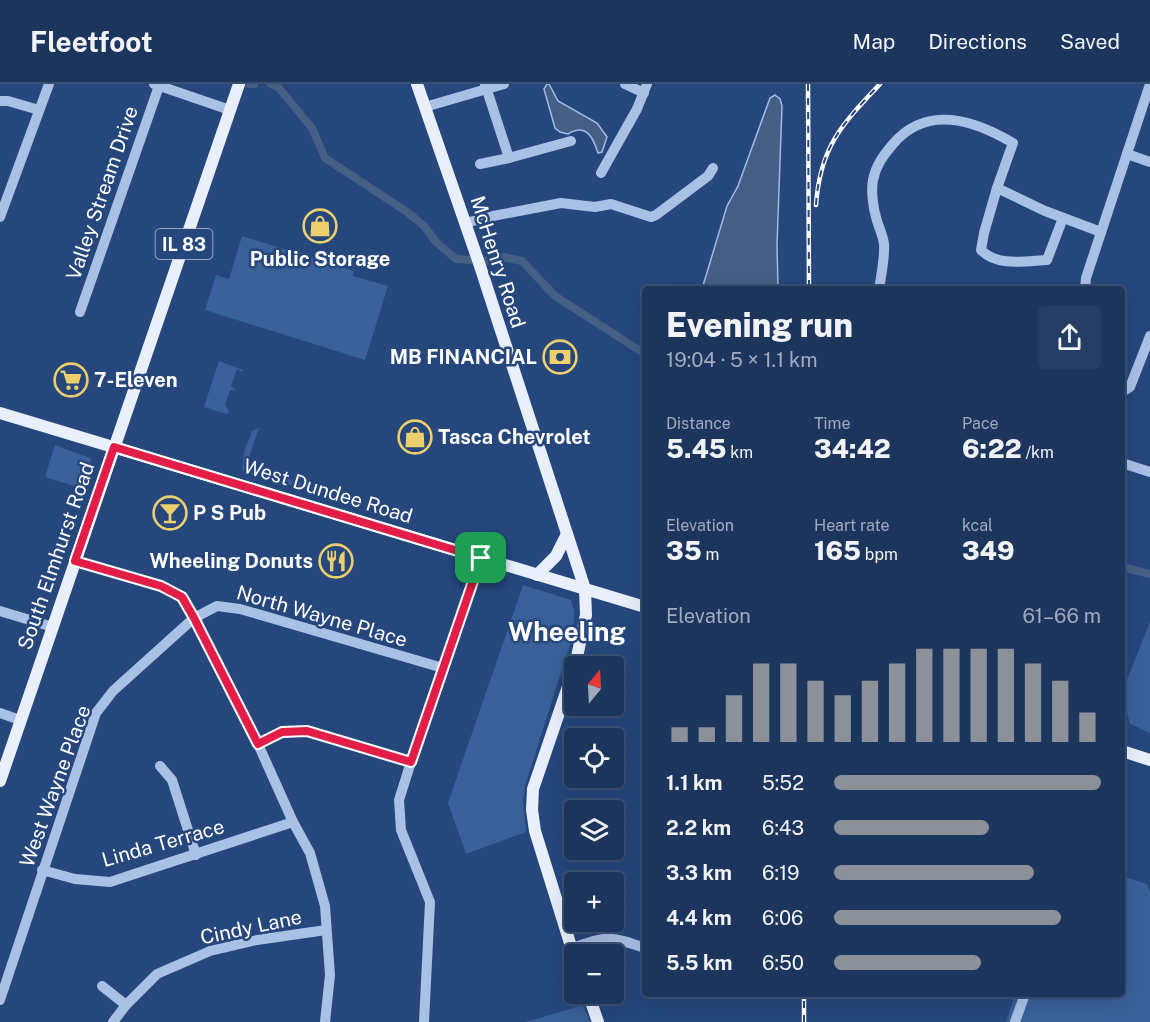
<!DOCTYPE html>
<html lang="en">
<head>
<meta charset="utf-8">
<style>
	body { margin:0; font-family:"Public Sans",sans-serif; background:#253d63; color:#f1f3f6; height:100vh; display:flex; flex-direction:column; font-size:22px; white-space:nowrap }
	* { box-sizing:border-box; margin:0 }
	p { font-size:20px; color:#a0abbc }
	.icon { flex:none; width:33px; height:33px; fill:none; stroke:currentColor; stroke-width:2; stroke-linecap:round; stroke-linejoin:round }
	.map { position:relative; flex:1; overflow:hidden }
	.sheet { position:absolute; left:642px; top:202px; width:483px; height:711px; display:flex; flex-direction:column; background:#1c355d; border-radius:6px; box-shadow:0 6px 24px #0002,0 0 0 2px #3a5072 }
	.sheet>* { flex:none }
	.needle { width:39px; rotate:18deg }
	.controls { position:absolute; left:564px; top:572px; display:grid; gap:12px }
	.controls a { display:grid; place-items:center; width:60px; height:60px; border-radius:6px; background:#1c355d; box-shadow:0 6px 24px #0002,0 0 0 2px #3a5072; font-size:30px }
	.pin { position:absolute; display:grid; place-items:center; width:51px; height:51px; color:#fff; margin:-26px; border-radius:12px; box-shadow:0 3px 9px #0006 }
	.round { display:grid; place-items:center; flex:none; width:63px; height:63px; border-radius:6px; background:#253d63 }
	.overview { display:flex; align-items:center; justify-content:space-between; height:102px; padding:0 24px }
	h1 { font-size:33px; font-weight:800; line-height:45px }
	.figures { display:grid; grid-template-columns:repeat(3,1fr); gap:9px; height:102px; padding:6px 24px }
	.figures div { display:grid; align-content:center }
	.figures b { font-size:26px; font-weight:800 }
	.figures small { font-size:16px; font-weight:400 }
	.figures p { font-size:16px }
	.chart { height:168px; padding:12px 24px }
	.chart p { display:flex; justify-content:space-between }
	.chart svg { width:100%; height:108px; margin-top:6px; stroke:#8c9099; stroke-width:6 }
	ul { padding:0 24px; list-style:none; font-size:20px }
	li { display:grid; grid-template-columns:96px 72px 1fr; align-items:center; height:45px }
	li i { height:15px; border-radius:8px; background:#8c9099 }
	header { display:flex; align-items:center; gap:36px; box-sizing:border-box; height:84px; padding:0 30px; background:#1c355d; border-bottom:2px solid #3a5072 }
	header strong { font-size:28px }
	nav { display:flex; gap:33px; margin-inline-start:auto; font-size:21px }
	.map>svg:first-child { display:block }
	.green { fill:#396099 }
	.water { fill:#455e84; stroke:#9ebce5; stroke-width:1.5 }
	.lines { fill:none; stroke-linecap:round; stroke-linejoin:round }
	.canal { stroke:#455e84; stroke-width:8 }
	.minor { stroke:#a9c1e5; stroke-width:10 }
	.major { stroke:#e9f0fc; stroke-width:12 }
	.rail-casing { stroke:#fff; stroke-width:4.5 }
	.rail { stroke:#25477c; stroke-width:2; stroke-dasharray:7; stroke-linecap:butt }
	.route-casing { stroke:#fff; stroke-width:12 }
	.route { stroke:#e11d48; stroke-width:8 }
	.labels { text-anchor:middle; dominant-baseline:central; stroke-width:5; stroke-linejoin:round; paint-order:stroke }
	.shield { fill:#25477c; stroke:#bec8d8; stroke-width:1.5 }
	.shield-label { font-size:18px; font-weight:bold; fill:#fff }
	.street-label { font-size:20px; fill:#fff; stroke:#25477c }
	.poi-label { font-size:20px; font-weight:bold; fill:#fff; stroke:#25477c; text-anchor:start }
	.district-label { font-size:26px; font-weight:bold; fill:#fff; stroke:#25477c }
</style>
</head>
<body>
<header>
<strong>Fleetfoot</strong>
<nav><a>Map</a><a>Directions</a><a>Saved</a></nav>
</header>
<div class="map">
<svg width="1150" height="938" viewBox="0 0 1150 938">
	<rect width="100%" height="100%" fill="#25477c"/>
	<g class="green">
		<polygon points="242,152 354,187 353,192 388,202 365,276 205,226 216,191 229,195"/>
		<polygon points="219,277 243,286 242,288 237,285 231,302 236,307 230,306 225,321 229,327 227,330 204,323"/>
		<path d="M259 344 246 382 317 404 318 408C294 400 266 398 242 386L244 368 252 347Z"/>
		<polygon points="55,361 90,374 92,383 84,405 45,393"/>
		<polygon points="523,501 571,516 574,528 573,551 525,702 523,717 526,748 466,770 448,719"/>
		<polygon points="1150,538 1150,649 1130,640 1122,608"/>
		<polygon points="1122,792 1147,800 1150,808 1150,938 1006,938 1015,911 1122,910"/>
		<polygon points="583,921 590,938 526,938"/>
	</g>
	<g class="water">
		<path d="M547 0H549L558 17 597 39 607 53 602 68 598 69C593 53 586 39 568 50L560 48 555 44 544 5Z"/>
		<polygon points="775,11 780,15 782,22 777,161 778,205 702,205 727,122 738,102 770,14"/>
	</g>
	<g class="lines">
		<g class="canal">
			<polyline points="248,0 254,0"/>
			<polyline points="271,0 278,3 312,44 325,74 407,128 424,142 436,158 456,175 488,177 502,173 522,177 555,212 645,270"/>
			<polyline points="1122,483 1150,490"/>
		</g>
		<g class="minor">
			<polyline points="154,0 230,26"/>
			<polyline points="485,0 509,74"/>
			<polyline points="625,0 644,9"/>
			<polyline points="0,17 8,17 39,26"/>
			<polyline points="425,23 504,0"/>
			<polyline points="1127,70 1150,78"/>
			<polyline points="480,80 509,74 571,57"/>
			<polyline points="601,89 637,25 647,0"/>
			<path d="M997 104 984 149 981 166C997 183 1026 177 1047 176L1063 134"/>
			<polyline points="0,133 49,0"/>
			<polyline points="465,139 493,132 561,119 595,123 611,120 651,133 656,131 708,92 713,84"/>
			<path d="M879 206C881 191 885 174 884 160 883 151 878 142 876 133 873 123 871 107 873 96 876 81 883 72 893 60 927 20 974 36 1013 59L997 104 1045 127 1101 148"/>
			<polyline points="1085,206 1086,194 1150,0"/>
			<polyline points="80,228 159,2"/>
			<polyline points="1122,308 1130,303 1150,252"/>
			<polyline points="1122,379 1150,388"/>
			<polyline points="75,477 161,502 181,513 194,534 258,660 293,738 310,769 325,822 330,891 325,938"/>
			<polyline points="0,527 53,543"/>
			<polyline points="0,629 20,636"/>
			<polyline points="258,660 282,648 307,647 411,678"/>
			<polyline points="160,682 172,696 196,771"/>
			<polyline points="42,786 75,795 110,798 293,738"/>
			<path d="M572 864C609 852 608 851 645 864"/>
			<polyline points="102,902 126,921"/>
			<polyline points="0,916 96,629 113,607 194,534 217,522 240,525 443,584"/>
			<polyline points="113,938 126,921 157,890 210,867 257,856 326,846"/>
			<polyline points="424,938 430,818 401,746 399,716 411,678 481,474"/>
			<polyline points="1015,938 1025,910"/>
		</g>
		<g class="major">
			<polyline points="417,0 480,182 585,505 586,531 575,582"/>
			<polyline points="0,329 645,523"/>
			<polyline points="537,491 556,472 567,450"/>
			<polyline points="574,585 533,705 532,726 535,747 574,872"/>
			<polyline points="1122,667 1150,676"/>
			<polyline points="0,697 239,0"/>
			<polyline points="588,909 598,938"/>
		</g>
		<defs>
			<g id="rail">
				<polyline points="808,0 809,206"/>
				<path d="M816 121C820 63 842 40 880 0"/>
				<polyline points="804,938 804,910"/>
			</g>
		</defs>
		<use href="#rail" class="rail-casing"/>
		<use href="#rail" class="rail"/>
	</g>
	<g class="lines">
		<defs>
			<polygon id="route" points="114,363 481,474 411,678 307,647 282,648 258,660 194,534 182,513 161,502 75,477"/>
		</defs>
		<use href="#route" class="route-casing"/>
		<use href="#route" class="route"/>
	</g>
	<defs>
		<symbol id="shop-ring" viewBox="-11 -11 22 22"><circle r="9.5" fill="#25477c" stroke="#eecf6e" stroke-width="1.5"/><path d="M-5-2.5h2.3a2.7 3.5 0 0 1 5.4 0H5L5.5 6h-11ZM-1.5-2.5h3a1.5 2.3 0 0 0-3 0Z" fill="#eecf6e"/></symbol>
		<symbol id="bank-ring" viewBox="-11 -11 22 22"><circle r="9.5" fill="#25477c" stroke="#eecf6e" stroke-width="1.5"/><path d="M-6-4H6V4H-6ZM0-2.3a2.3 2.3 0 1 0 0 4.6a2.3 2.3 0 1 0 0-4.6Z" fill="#eecf6e"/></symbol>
		<symbol id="supermarket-ring" viewBox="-11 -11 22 22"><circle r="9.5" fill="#25477c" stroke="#eecf6e" stroke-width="1.5"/><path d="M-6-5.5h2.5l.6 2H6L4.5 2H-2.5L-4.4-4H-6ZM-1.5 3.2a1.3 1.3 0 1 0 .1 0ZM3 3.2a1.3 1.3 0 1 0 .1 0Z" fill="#eecf6e"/></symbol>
		<symbol id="bar-ring" viewBox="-11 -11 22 22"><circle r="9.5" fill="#25477c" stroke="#eecf6e" stroke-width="1.5"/><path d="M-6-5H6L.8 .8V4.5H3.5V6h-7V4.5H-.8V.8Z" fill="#eecf6e"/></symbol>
		<symbol id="restaurant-ring" viewBox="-11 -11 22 22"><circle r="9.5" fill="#25477c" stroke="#eecf6e" stroke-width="1.5"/><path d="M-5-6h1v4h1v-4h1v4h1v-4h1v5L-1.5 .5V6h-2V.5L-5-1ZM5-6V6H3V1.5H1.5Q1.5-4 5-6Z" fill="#eecf6e"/></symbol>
	</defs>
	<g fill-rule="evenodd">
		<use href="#shop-ring" x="301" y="123" width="38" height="38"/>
		<use href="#bank-ring" x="541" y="254" width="38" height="38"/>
		<use href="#supermarket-ring" x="52" y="277" width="38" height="38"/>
		<use href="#shop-ring" x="396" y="334" width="38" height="38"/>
		<use href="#bar-ring" x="151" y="410" width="38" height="38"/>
		<use href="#restaurant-ring" x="317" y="458" width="38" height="38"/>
	</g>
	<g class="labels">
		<rect class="shield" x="155.5" y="145" width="57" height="30" rx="4.5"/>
		<g class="shield-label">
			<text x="184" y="160">IL 83</text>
		</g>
		<g class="street-label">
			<text transform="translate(102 109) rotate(-71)">Valley Stream Drive</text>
			<text transform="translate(498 178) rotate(72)">McHenry Road</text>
			<text transform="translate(328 407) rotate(17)">West Dundee Road</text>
			<text transform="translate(56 472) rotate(-71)">South Elmhurst Road</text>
			<text transform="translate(322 532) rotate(16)">North Wayne Place</text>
			<text transform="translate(55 702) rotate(-70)">West Wayne Place</text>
			<text transform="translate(163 759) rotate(-16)">Linda Terrace</text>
			<text transform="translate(251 843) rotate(-12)">Cindy Lane</text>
		</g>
		<g class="poi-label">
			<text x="320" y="175" text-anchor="middle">Public Storage</text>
			<text x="537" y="273" text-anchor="end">MB FINANCIAL</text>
			<text x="94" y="296">7-Eleven</text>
			<text x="438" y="353">Tasca Chevrolet</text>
			<text x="193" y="429">P S Pub</text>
			<text x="313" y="477" text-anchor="end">Wheeling Donuts</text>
		</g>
		<g class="district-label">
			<text x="567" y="547">Wheeling</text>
		</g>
	</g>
</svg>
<div class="controls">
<a><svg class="needle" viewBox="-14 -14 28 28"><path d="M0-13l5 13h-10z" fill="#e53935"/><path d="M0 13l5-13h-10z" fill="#a0abbc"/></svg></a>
<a><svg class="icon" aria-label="locate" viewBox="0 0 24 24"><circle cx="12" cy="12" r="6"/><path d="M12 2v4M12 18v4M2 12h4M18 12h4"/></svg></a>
<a><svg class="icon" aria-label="layers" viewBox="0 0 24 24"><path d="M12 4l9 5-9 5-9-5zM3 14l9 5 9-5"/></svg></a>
<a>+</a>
<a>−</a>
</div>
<div class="pin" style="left:481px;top:474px;background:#1e9e55"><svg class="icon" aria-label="arrive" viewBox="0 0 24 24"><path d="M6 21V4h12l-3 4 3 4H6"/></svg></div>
<section class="sheet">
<div class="overview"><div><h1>Evening run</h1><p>19:04 · 5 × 1.1 km</p></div><a class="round"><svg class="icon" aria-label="share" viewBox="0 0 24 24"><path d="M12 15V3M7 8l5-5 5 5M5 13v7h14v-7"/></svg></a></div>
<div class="figures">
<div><p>Distance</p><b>5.45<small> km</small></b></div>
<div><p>Time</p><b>34:42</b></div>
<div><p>Pace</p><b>6:22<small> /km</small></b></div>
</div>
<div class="figures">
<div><p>Elevation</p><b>35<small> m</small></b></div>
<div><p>Heart rate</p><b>165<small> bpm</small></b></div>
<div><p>kcal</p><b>349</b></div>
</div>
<div class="chart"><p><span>Elevation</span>61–66 m</p>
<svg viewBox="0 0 160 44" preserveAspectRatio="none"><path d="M5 44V38M15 44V38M25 44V25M35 44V12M45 44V12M55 44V19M65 44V25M75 44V19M85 44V12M95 44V6M105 44V6M115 44V6M125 44V6M135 44V12M145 44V19M155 44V32"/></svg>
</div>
<ul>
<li><b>1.1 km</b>5:52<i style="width:100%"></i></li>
<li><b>2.2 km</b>6:43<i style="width:58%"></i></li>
<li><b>3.3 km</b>6:19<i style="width:75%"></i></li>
<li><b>4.4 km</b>6:06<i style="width:85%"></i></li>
<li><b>5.5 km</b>6:50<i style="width:55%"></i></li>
</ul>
</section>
</div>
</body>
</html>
